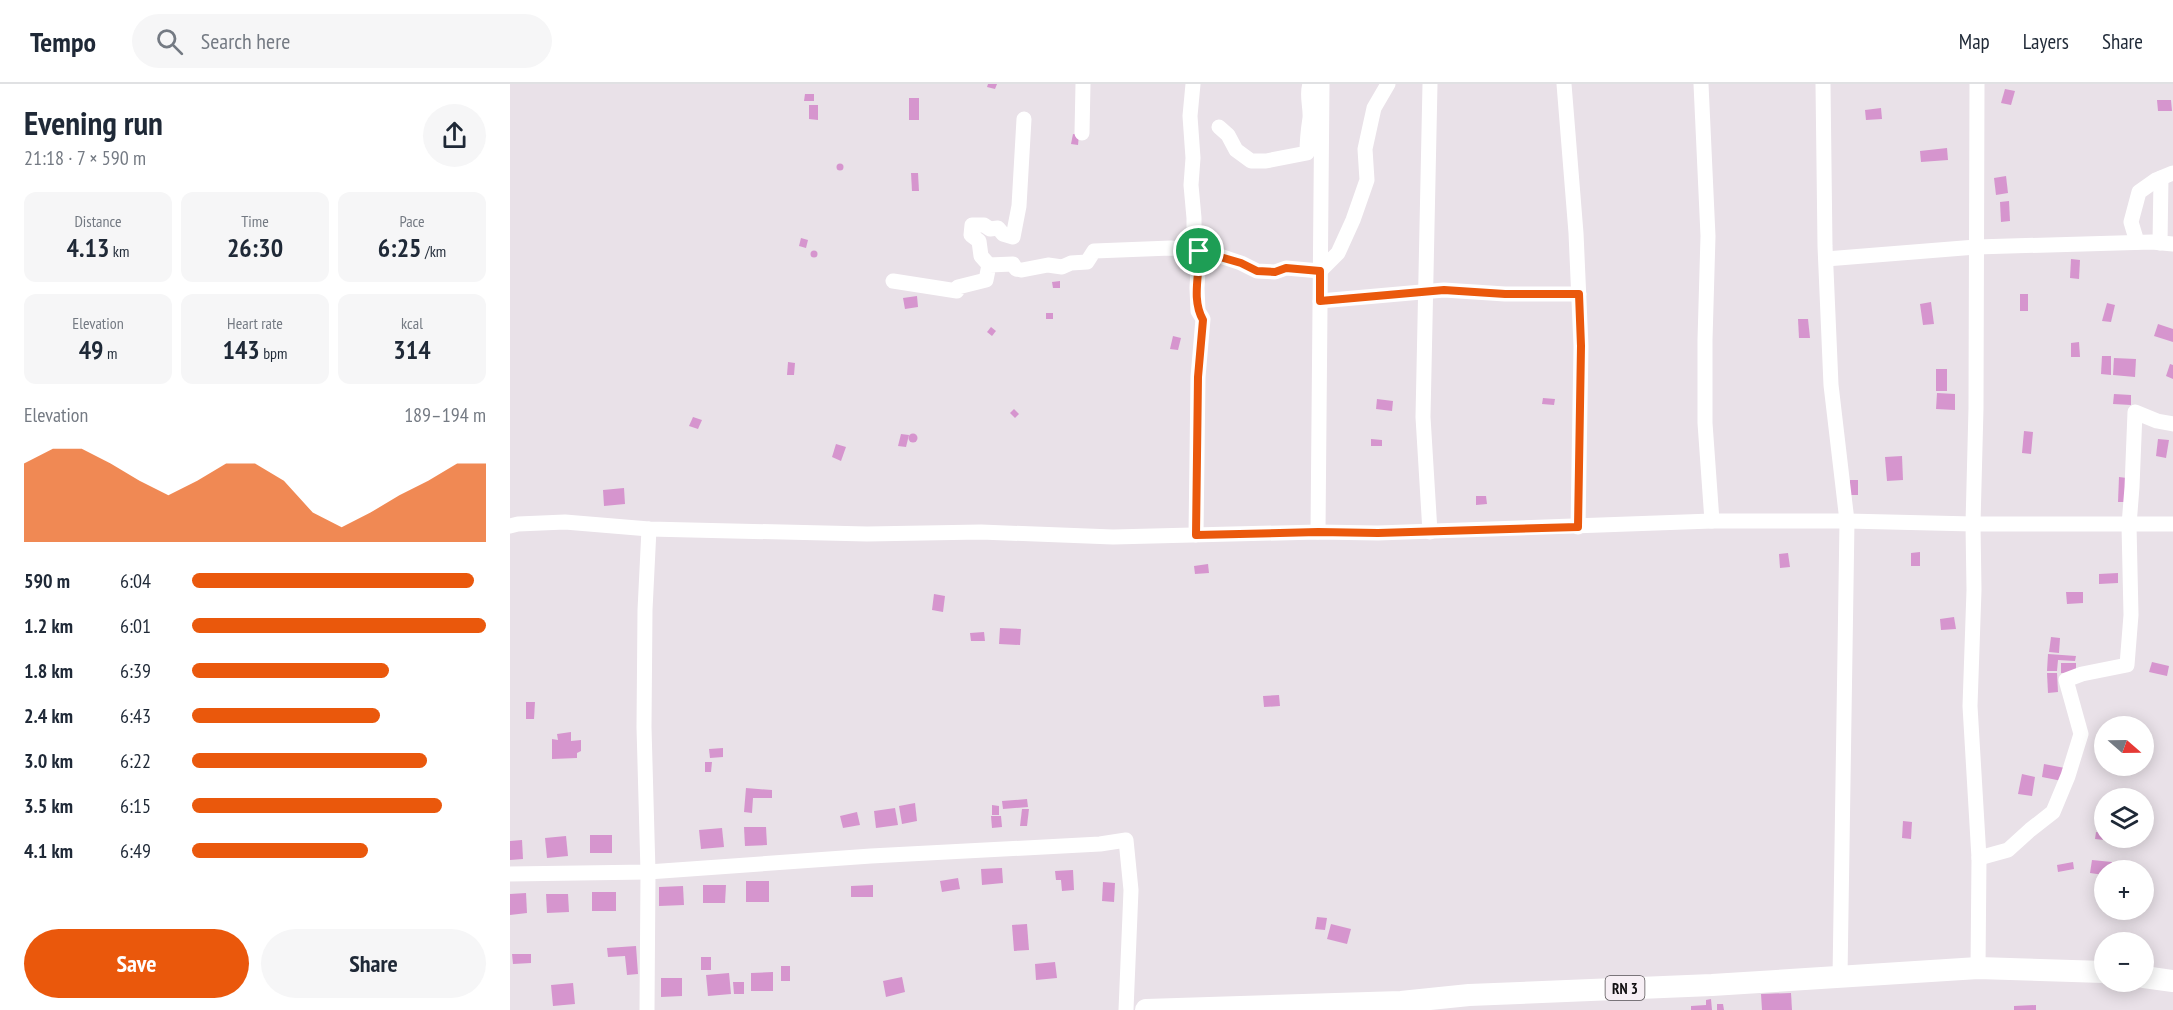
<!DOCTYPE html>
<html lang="en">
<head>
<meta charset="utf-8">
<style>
	body { margin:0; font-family:"PT Sans Narrow",sans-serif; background:#f6f6f7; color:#1f2937; height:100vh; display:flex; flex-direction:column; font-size:22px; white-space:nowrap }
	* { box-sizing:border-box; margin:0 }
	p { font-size:20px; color:#747a83 }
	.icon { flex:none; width:33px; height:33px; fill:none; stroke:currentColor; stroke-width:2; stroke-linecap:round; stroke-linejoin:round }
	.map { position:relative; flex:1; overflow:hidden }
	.panel { display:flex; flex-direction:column; background:#fff; width:510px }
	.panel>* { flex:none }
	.needle { width:39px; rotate:110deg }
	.buttons { position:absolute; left:1584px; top:632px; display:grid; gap:12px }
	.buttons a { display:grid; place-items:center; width:60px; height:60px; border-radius:50%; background:#fff; box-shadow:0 3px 15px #0003; font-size:30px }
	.pin { position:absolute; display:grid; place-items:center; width:51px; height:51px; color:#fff; margin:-26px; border:3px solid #fff; border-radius:50%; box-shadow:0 2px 6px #0007 }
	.round { display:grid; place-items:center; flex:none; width:63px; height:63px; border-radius:32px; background:#f6f6f7 }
	.head { display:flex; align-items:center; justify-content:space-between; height:102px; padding:0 24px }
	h1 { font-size:33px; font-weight:700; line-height:45px }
	.figures { display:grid; grid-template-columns:repeat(3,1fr); gap:9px; height:102px; padding:6px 24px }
	.figures div { display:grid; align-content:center; border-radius:12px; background:#f6f6f7; text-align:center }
	.figures b { font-size:26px; font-weight:700 }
	.figures small { font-size:16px; font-weight:400 }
	.figures p { font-size:16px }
	.chart { height:168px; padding:12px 24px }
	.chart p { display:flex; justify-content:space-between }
	.chart svg { width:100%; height:108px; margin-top:6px; fill:#ea580c; opacity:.7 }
	.primary-button { display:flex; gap:12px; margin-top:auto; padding:12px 24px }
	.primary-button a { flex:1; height:69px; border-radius:36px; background:#ea580c; color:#fff; font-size:24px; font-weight:700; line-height:69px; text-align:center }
	.primary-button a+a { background:#f6f6f7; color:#1f2937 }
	ul { padding:0 24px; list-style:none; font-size:20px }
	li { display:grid; grid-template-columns:96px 72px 1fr; align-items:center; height:45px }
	li i { height:15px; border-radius:8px; background:#ea580c }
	header { display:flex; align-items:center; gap:36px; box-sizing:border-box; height:84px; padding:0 30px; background:#fff; border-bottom:2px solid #e0e1e3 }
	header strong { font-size:28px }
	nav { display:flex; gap:33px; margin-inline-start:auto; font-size:21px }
	.search { width:420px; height:54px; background:#f6f6f7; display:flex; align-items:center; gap:15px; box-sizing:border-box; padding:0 21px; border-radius:33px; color:#747a83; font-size:22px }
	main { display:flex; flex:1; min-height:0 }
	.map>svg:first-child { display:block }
	.building { fill:#d695ce }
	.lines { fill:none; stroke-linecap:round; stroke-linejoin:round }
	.minor { stroke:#fff; stroke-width:15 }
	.highway { stroke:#fff; stroke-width:22 }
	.route-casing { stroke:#fff; stroke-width:12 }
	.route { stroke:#ea580c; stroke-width:8 }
	.labels { text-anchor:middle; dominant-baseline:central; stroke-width:6; stroke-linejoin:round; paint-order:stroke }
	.shield { fill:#f7eff5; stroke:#565255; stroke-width:1.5 }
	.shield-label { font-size:15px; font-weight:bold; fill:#110f11 }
</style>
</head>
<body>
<header>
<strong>Tempo</strong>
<div class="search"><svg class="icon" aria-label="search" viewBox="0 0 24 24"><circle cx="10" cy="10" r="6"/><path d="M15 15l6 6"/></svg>Search here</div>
<nav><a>Map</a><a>Layers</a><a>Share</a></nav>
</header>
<main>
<section class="panel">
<div class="head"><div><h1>Evening run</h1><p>21:18 · 7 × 590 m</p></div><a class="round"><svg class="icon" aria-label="share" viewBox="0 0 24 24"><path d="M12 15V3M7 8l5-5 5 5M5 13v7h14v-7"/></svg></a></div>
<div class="figures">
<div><p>Distance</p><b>4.13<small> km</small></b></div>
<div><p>Time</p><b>26:30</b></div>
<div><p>Pace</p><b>6:25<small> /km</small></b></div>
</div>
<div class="figures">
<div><p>Elevation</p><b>49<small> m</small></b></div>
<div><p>Heart rate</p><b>143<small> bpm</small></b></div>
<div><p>kcal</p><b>314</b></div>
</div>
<div class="chart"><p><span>Elevation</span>189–194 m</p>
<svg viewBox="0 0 160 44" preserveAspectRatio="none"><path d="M0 44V12L10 6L20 6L30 12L40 19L50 25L60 19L70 12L80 12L90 19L100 32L110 38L120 32L130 25L140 19L150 12L160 12V44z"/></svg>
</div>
<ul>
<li><b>590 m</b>6:04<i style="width:96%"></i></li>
<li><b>1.2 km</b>6:01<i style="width:100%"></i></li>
<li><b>1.8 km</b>6:39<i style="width:67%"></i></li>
<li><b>2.4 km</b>6:43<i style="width:64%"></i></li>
<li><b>3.0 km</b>6:22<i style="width:80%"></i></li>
<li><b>3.5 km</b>6:15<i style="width:85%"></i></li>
<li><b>4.1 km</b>6:49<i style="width:60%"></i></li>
</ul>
<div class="primary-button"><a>Save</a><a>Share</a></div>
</section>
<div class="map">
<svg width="1663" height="926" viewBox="0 0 1663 926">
	<rect width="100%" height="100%" fill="#e9e1e8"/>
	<g class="building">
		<polygon points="478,0 487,0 485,5 477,3"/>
		<polygon points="1495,5 1505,7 1501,21 1491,19"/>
		<polygon points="295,10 304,10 304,17 294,17"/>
		<rect x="399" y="14" width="10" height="22"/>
		<polygon points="1647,16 1661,16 1662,27 1648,27"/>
		<polygon points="299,21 308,21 308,36 299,35"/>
		<polygon points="1371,24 1372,35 1356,36 1355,26"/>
		<polygon points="563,50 569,51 568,61 561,60"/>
		<polygon points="1437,64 1438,76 1411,78 1410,67"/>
		<circle cx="330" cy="83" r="3.5"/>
		<polygon points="401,89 408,89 409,107 402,107"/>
		<polygon points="1496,92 1498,109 1486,111 1484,94"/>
		<polygon points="1499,117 1500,137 1491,138 1490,118"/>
		<polygon points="291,154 298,156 296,164 289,162"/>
		<circle cx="304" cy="170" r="3.5"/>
		<polygon points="1561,175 1570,176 1569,195 1560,194"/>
		<polygon points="550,197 550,204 543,204 542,198"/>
		<rect x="1510" y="210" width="8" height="17"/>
		<polygon points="407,212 408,223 395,225 393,214"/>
		<polygon points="1421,218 1424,240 1413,241 1410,220"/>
		<polygon points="1597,219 1605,221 1601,238 1592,237"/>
		<rect x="536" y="229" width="7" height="6"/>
		<polygon points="1288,235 1298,235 1300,254 1289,254"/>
		<polygon points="1648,240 1663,245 1663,258 1644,252"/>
		<polygon points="481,243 486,247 482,252 477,248"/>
		<polygon points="663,252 671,254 668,266 660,265"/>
		<polygon points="1569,258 1570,273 1561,273 1561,259"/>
		<polygon points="1592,272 1601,272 1601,291 1591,290"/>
		<polygon points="1604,274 1626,275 1625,293 1603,291"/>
		<polygon points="278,278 285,279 284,291 277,291"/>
		<polygon points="1660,280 1663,281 1663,295 1656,292"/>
		<rect x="1426" y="285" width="11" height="22"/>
		<polygon points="1427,309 1445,310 1445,326 1426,325"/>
		<polygon points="1604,310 1621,311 1621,321 1603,320"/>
		<polygon points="1033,314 1045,315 1044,321 1032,320"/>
		<polygon points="867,315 883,317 882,327 866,325"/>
		<polygon points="504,325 509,330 505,334 500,329"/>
		<polygon points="183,333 192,336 188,345 179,342"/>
		<polygon points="1514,347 1523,348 1521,370 1512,369"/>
		<circle cx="403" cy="354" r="4.5"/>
		<polygon points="391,350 399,351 396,363 388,362"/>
		<polygon points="861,355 872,356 872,362 861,362"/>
		<polygon points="1648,355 1659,356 1656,374 1646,372"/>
		<polygon points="326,360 336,363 331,377 322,373"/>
		<polygon points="1392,372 1393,396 1377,397 1375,373"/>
		<polygon points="1609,393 1617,394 1616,418 1608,418"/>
		<rect x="1340" y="396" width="8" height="15"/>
		<polygon points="114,404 115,420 94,422 93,406"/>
		<polygon points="966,412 976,412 977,420 966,421"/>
		<polygon points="1410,468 1410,482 1401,482 1401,469"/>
		<polygon points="1278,469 1280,483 1270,484 1269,470"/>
		<polygon points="698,480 699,489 685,490 684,482"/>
		<polygon points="1608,489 1608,499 1589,500 1589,490"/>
		<polygon points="1556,508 1573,508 1573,519 1557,520"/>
		<polygon points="424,510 435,512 433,528 422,526"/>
		<polygon points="1444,533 1446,545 1431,546 1430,535"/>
		<polygon points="490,544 511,545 510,561 489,560"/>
		<polygon points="474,548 475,557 461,557 460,549"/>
		<polygon points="1541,553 1550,554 1549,569 1539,568"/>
		<polygon points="1538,570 1566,572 1565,577 1548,576 1547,587 1537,587"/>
		<polygon points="1642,578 1659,582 1657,592 1639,588"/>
		<rect x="1551" y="579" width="15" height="10"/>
		<polygon points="1537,589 1547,589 1548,608 1538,609"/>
		<polygon points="769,611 770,622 754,623 753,612"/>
		<polygon points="16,618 25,618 24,635 16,635"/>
		<polygon points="61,648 61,657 71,656 71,667 67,669 67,674 42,675 42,655 48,656 47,650"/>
		<polygon points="213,664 213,673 200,674 199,665"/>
		<polygon points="195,678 202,678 201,688 195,688"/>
		<polygon points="1534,680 1555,684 1552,697 1532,693"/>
		<polygon points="1512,690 1525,693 1522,712 1508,710"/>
		<polygon points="236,704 262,706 262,714 243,714 242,729 234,728"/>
		<polygon points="517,715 518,723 493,725 492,717"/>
		<polygon points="405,719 407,737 392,740 389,722"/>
		<polygon points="482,721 489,722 489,731 482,731"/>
		<polygon points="385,724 388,741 366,744 364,727"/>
		<polygon points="512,725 519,725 517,742 510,742"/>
		<polygon points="347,728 350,741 333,744 330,732"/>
		<polygon points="481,732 491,732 492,743 482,744"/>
		<polygon points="1393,737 1402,738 1401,755 1392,754"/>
		<polygon points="234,743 256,743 257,761 235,762"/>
		<polygon points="212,744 214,763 191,765 189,746"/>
		<polygon points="1586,748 1594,749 1594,753 1603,753 1603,757 1585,755"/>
		<rect x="80" y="751" width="22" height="18"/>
		<polygon points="56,752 58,772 37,774 35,754"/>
		<polygon points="12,756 13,775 0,776 0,757"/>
		<polygon points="1582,776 1602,778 1601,786 1594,786 1594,791 1580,789"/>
		<polygon points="1563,778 1564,785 1548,788 1547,781"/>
		<polygon points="492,784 493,799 472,801 471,785"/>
		<polygon points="563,786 564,806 552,807 551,796 546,796 545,787"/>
		<polygon points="448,794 450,805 432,808 430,797"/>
		<rect x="236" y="797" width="23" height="21"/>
		<polygon points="593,798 605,799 604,818 592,817"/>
		<polygon points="193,801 216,801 215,819 193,819"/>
		<polygon points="363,801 363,813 341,813 341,802"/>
		<polygon points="173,802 174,821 149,822 149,803"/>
		<rect x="82" y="808" width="24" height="19"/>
		<polygon points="16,809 17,829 0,831 0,810"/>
		<polygon points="36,810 58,810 59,828 37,829"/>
		<polygon points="807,833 817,834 815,846 805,845"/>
		<polygon points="517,840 519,866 504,867 502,841"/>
		<polygon points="821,840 841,845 837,860 817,855"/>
		<polygon points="126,862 128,890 117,891 115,872 98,873 97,864"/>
		<polygon points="2,870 21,870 21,879 3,880"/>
		<rect x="191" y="873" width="10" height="13"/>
		<polygon points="545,878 547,894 526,896 525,880"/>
		<rect x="271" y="882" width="9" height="15"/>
		<polygon points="263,888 263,907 241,907 241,889"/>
		<polygon points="219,889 221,910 198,912 196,891"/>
		<polygon points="392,893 395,908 376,913 373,897"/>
		<polygon points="151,894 172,894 172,912 151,913"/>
		<polygon points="223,898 234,898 234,910 224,910"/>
		<polygon points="63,899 65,920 43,922 41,901"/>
		<polygon points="1281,909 1282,926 1252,926 1251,910"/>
		<polygon points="1201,915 1202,926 1181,926 1181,922 1196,921 1196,916"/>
		<polygon points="1207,920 1213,920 1214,926 1207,926"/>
		<polygon points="1526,921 1526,926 1504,926 1504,922"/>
	</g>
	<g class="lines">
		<g class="minor">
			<polyline points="683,0 680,32 683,74 681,101 684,134 684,158 689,167 687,204 688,227 693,235 688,293 686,451"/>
			<polyline points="1054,0 1066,149 1071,262 1068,443"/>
			<polyline points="1191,0 1198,152 1195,256 1195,339 1202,437"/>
			<polyline points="1313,0 1315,162 1321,301 1337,437 1330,893"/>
			<polyline points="1467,0 1466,324 1463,440 1464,506 1460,622 1469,774 1468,884"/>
			<path d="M709 43 718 51 726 66 741 77H756L797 69C797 55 798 47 800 34 801 23 796 11 800 0"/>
			<polyline points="572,49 573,0"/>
			<polyline points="1627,158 1621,138 1629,108 1646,96 1663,89"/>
			<polyline points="1650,159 1651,94"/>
			<polyline points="1316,175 1466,163 1642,158 1663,160"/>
			<polyline points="479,181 471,172 469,157 461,151 462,141 474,141 480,145 488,144 493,150 503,153 509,122 514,35"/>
			<polyline points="383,197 447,207 448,203 476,196 479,181 503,180 506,185 512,186 538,181 552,183 561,179 577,178 584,167 661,164 689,167 710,172 731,179 747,187 765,188 776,184 810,187 828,169 843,136 857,96 855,65 864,24 878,0"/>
			<polyline points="810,217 934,206 995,210 1069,210"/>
			<polyline points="0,442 8,440 55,438 139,445 357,450 471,448 603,453 808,448 868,449 1202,437 1337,437 1463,440 1663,440"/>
			<polyline points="808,448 812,0"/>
			<polyline points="920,448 913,333 920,0"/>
			<polyline points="1469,774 1498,766 1520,746 1543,728 1558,692 1571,650 1556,596 1572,590 1617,581 1621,531 1619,441 1622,403 1625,328 1647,337 1663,340"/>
			<polyline points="0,790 138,788 361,772 590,760 616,756 621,806 616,926"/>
			<polyline points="137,926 138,788 134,643 135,526 139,445"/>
		</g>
		<g class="highway">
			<polyline points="1634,893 1663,897"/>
			<polyline points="636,926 891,918 959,911 1202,901 1468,884 1594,888"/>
		</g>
	</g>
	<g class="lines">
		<defs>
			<path id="route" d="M689 167 731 179 747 187 765 188 776 184 810 187V217L934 206 995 210H1069L1071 262 1068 443 868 449 808 448 686 451 688 293 693 236C681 215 690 190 689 167Z"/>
		</defs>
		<use href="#route" class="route-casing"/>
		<use href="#route" class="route"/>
	</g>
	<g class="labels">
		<rect class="shield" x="1095.5" y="892" width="39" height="24" rx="4.5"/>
		<g class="shield-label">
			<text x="1115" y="904">RN 3</text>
		</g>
	</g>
</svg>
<div class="buttons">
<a><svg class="needle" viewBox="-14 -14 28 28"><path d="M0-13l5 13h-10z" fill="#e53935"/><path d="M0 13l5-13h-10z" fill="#747a83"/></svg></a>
<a><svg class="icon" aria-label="layers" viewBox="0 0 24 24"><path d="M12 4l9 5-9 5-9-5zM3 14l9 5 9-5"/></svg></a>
<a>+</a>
<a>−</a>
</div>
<div class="pin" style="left:689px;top:167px;background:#1e9e55"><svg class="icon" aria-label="arrive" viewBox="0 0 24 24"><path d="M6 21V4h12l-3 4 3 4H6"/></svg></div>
</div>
</main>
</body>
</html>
